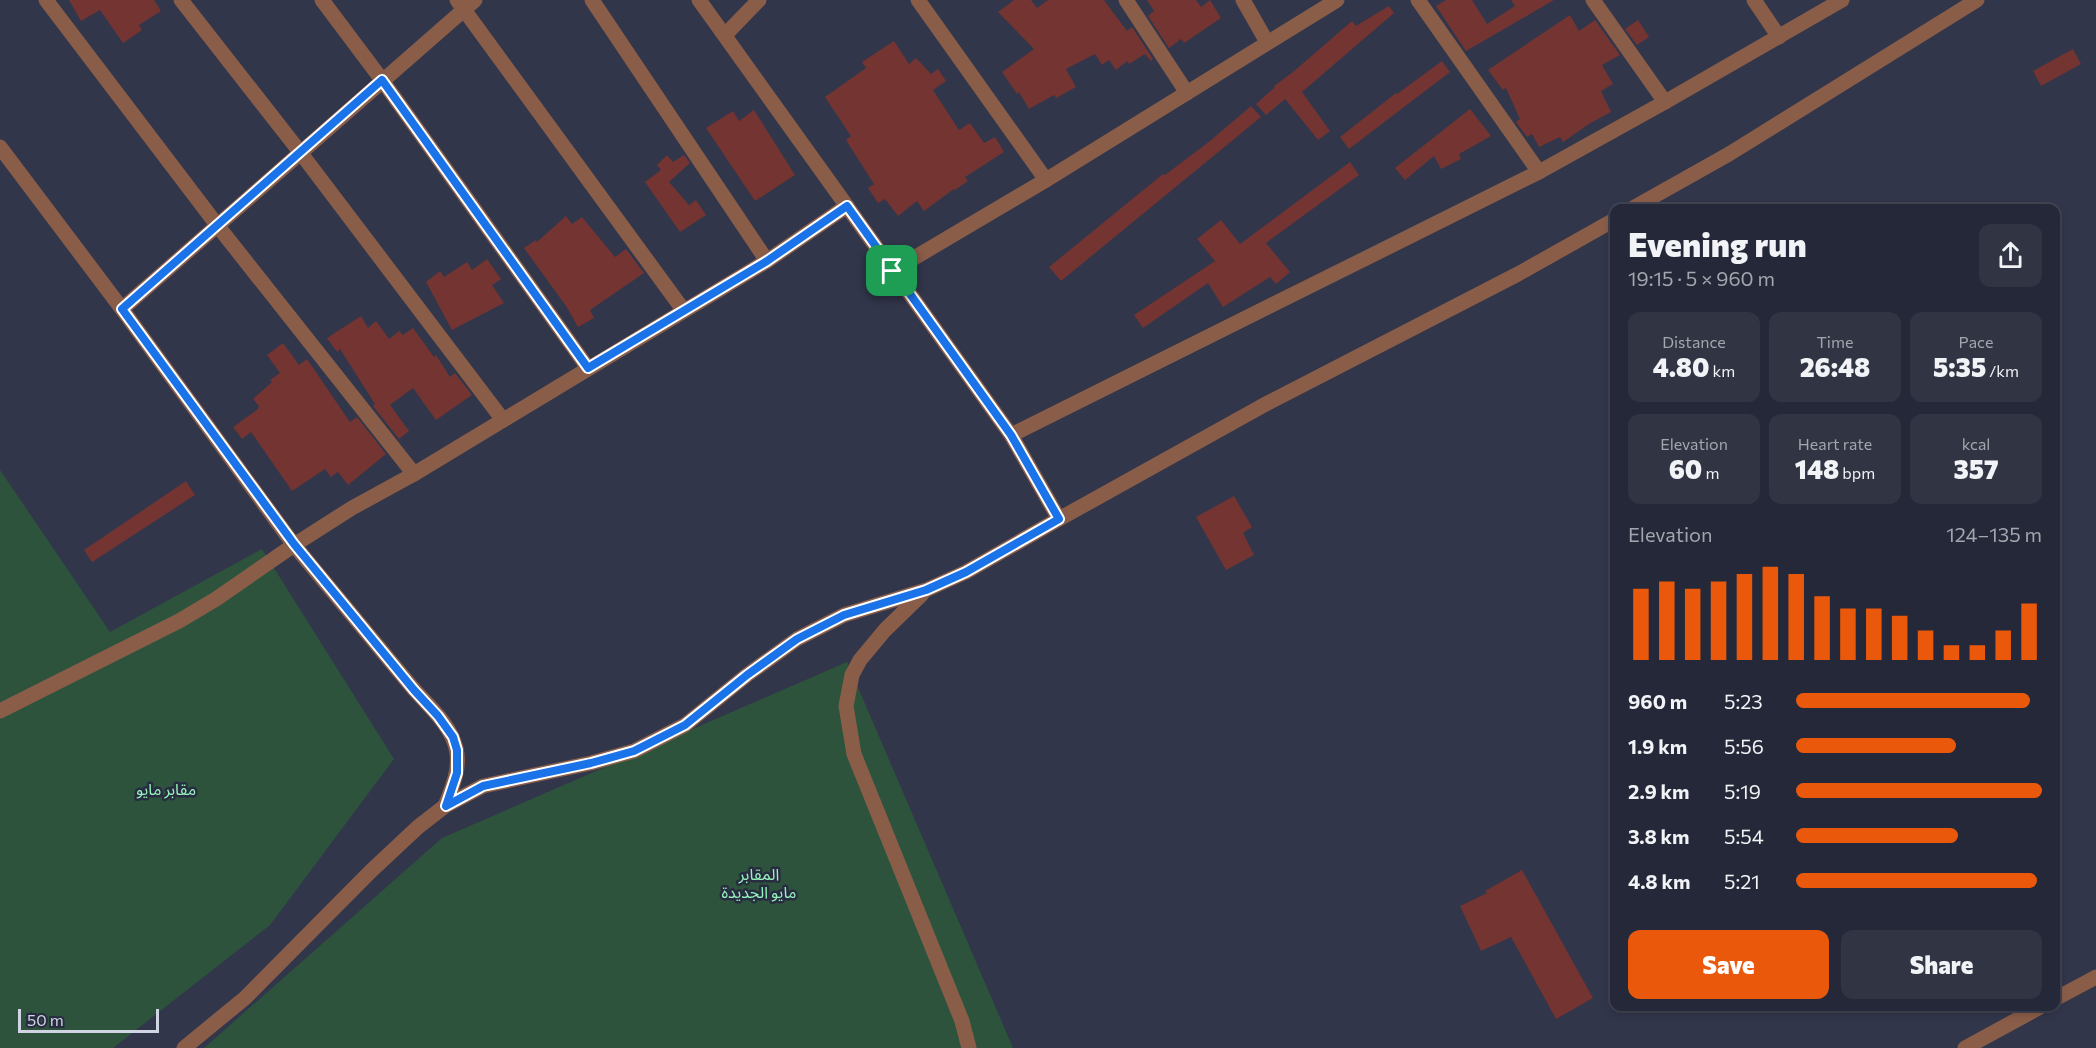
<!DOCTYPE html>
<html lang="en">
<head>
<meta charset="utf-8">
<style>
	body { margin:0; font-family:Commissioner,"Noto Sans Arabic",sans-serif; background:#313443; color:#f1f3f6; height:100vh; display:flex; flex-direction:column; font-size:22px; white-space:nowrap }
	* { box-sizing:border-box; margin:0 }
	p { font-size:20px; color:#a3a6ae }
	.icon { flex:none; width:33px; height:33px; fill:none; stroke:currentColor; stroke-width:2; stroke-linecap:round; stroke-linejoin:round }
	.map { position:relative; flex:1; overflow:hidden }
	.panel { position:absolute; left:1610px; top:204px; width:450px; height:807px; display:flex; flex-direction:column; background:#252838; border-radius:12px; box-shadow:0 3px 9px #0003,0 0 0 2px #424453 }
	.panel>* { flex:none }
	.scale { position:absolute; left:18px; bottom:15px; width:141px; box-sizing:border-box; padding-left:6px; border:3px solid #d1d4e2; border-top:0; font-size:16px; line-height:21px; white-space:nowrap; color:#d1d4e2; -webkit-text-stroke:4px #272c41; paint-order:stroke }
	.pin { position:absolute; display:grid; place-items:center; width:51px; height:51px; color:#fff; margin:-26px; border-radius:12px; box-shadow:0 3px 9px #0006 }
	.round { display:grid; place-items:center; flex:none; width:63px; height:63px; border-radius:12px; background:#313443 }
	.summary { display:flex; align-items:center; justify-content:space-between; height:102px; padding:0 18px }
	h1 { font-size:33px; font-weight:800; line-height:45px }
	.metrics { display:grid; grid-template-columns:repeat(3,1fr); gap:9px; height:102px; padding:6px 18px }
	.metrics div { display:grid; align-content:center; border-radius:12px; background:#313443; text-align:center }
	.metrics b { font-size:26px; font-weight:800 }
	.metrics small { font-size:16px; font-weight:400 }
	.metrics p { font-size:16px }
	.chart { height:168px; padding:12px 18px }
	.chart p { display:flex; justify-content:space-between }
	.chart svg { width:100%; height:108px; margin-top:6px; stroke:#ea580c; stroke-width:6 }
	.primary-button { display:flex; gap:12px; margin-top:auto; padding:12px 18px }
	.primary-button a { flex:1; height:69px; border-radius:12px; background:#ea580c; color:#fff; font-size:24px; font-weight:800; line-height:69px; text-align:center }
	.primary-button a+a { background:#313443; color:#f1f3f6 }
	ul { padding:0 18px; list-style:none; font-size:20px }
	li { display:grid; grid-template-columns:96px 72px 1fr; align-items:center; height:45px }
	li i { height:15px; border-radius:8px; background:#ea580c }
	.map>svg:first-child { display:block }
	.green { fill:#2e533d }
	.building { fill:#733432 }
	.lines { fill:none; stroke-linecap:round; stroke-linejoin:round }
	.minor { stroke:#8a5d48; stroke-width:15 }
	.tertiary { stroke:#8a5d48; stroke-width:15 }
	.route-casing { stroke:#fff; stroke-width:12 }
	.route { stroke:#1a73e8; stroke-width:8 }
	.labels { text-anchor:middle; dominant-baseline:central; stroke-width:5; stroke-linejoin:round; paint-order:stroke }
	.park-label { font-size:16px; fill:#96f3bb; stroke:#272c41 }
</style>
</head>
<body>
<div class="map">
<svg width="2096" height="1048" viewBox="0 0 2096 1048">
	<rect width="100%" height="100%" fill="#31364b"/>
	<g class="green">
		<polygon points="0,470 110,632 262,549 394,759 270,925 113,1048 0,1048"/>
		<polygon points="847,662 1013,1048 204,1048 442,838"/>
	</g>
	<g class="building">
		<polygon points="69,0 154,0 161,11 139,25 142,30 123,43 100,10 81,21"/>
		<polygon points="1014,0 1031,0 1037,8 1048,0 1104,0 1127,31 1132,27 1153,59 1151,61 1145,54 1129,64 1127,61 1116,70 1109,60 1102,65 1095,54 1066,69 1076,87 1056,98 1054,95 1029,109 1019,92 1017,94 1002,72 1034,49 998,12"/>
		<polygon points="1147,0 1196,0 1201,7 1210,0 1221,18 1184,43 1181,39 1169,48 1148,16 1154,11"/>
		<polygon points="1446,0 1472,0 1487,24 1515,6 1511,0 1554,0 1466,51 1436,6"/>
		<polygon points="1389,6 1394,13 1302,92 1330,131 1318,140 1285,99 1266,115 1256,104 1275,87 1274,86 1293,72 1352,21 1356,26"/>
		<polygon points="1570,15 1579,31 1595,20 1620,55 1602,65 1613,84 1601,91 1611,112 1589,124 1563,142 1560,137 1539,147 1532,134 1527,137 1516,122 1520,119 1506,88 1503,90 1488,70"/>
		<polygon points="1638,20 1649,37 1637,45 1625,29"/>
		<polygon points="894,41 909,64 916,58 931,74 938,69 946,81 933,90 959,130 970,123 984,143 995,137 1004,152 965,177 968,181 955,190 954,189 924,211 917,201 898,216 885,199 878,203 868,188 874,184 846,140 851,136 825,97 866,68 862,62"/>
		<polygon points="2073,49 2081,64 2041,86 2033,71"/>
		<polygon points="1442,61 1450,72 1349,149 1340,137 1396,93 1397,94"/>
		<polygon points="1251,106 1261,117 1061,281 1049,267 1163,174 1165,175 1210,141"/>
		<polygon points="1470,109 1491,136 1459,154 1461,159 1441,169 1434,156 1405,180 1395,168"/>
		<polygon points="754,110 795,175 755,201 706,128 733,111 739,121"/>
		<polygon points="667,155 673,162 684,155 690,163 669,182 689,205 696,200 706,215 680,232 645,182 661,170 657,165"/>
		<polygon points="1350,162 1359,175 1266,243 1290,272 1276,284 1270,277 1223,307 1208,283 1143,328 1134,315 1215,261 1197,239 1221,220 1240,244"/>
		<polygon points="566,216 572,224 582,217 615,257 626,249 644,273 590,310 594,318 578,327 566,306 524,248 536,240 537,242"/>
		<polygon points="487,259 501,279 492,285 504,303 452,330 426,282 440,271 444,277 467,262 472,270"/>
		<polygon points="361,316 368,328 376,321 389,339 399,331 403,335 413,328 434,357 436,355 450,377 455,373 472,395 436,420 413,388 390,405 409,431 399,439 373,406 375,404 340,349 337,352 327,338"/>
		<polygon points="283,343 299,365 307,359 350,422 357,417 386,454 348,485 338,472 331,477 325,469 292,491 251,432 242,439 233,427 258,409 259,406 253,399 272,382 270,380 280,373 267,355"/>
		<polygon points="186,481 195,495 92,562 84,550"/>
		<polygon points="1234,496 1252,527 1243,533 1254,555 1226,570 1196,517"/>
		<polygon points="1522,870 1593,998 1556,1019 1511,937 1481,951 1460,906 1487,893 1485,891"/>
	</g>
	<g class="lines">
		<g class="minor">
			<polyline points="46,0 217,225 414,474"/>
			<polyline points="181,0 300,152 503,420"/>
			<polyline points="322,0 382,80 588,368"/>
			<polyline points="457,0 684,311"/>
			<polyline points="592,0 767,261"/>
			<polyline points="918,0 1046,180"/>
			<polyline points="1126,0 1187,93"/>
			<polyline points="1243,0 1267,42"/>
			<polyline points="1418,0 1539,172"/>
			<polyline points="1593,0 1665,102"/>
			<polyline points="1754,0 1779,37"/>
			<polyline points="725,35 759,0"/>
			<polyline points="0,147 122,309 294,545 352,508 414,474 767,261 847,206"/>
			<polyline points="892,271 1046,180 1337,0"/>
			<polyline points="122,309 475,0"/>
			<polyline points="1011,435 1539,172 1665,102 1842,0"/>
			<polyline points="922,594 885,630 860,660 852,675 846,706 854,754 962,1021 969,1048"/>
			<path d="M0 711 179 621 216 599 294 545C333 592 372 639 411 686 427 705 450 723 456 748 461 768 452 788 445 806"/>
			<polyline points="2055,999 2096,977"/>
			<polyline points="184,1048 245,998 371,871 418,827 445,806 483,786 591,763 634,751 685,725 747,675 797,639 844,615 926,590 966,572 1059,519"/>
			<polyline points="1965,1048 2042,1006"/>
		</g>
		<g class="tertiary">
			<polyline points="699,0 1011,435 1059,519 1264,405 1518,274 1614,220"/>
			<polyline points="1633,208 1729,154 1977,0"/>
		</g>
	</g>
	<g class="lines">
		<defs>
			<polygon id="route" points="382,80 588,368 767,261 847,206 1011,435 1059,519 966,572 926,590 844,615 797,639 747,675 685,725 634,751 591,763 483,786 446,806 457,773 457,750 453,737 438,716 414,690 294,544 122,309"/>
		</defs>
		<use href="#route" class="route-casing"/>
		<use href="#route" class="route"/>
	</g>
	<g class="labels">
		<g class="park-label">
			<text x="166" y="788">مقابر مايو</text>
			<text x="759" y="873">المقابر<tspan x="759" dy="18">مايو الجديدة</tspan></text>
		</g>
	</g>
</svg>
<div class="scale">50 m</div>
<div class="pin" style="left:892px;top:271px;background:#1e9e55"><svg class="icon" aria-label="arrive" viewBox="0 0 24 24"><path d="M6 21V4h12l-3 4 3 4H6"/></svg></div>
<section class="panel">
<div class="summary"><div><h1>Evening run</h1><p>19:15 · 5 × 960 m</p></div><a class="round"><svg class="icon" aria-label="share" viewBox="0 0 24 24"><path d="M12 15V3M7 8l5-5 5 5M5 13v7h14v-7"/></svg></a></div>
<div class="metrics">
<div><p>Distance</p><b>4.80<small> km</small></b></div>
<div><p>Time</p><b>26:48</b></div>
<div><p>Pace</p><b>5:35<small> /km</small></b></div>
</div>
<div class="metrics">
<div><p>Elevation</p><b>60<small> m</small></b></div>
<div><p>Heart rate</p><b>148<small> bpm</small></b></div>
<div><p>kcal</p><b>357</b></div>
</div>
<div class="chart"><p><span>Elevation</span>124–135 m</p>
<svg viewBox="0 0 160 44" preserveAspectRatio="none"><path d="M5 44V15M15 44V12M25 44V15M35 44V12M45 44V9M55 44V6M65 44V9M75 44V18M85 44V23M95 44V23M105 44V26M115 44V32M125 44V38M135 44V38M145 44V32M155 44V21"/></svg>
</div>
<ul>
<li><b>960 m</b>5:23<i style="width:95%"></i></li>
<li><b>1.9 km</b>5:56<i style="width:65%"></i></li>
<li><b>2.9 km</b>5:19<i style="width:100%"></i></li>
<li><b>3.8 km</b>5:54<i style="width:66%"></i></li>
<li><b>4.8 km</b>5:21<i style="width:98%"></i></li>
</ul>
<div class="primary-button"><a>Save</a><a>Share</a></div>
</section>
</div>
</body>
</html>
